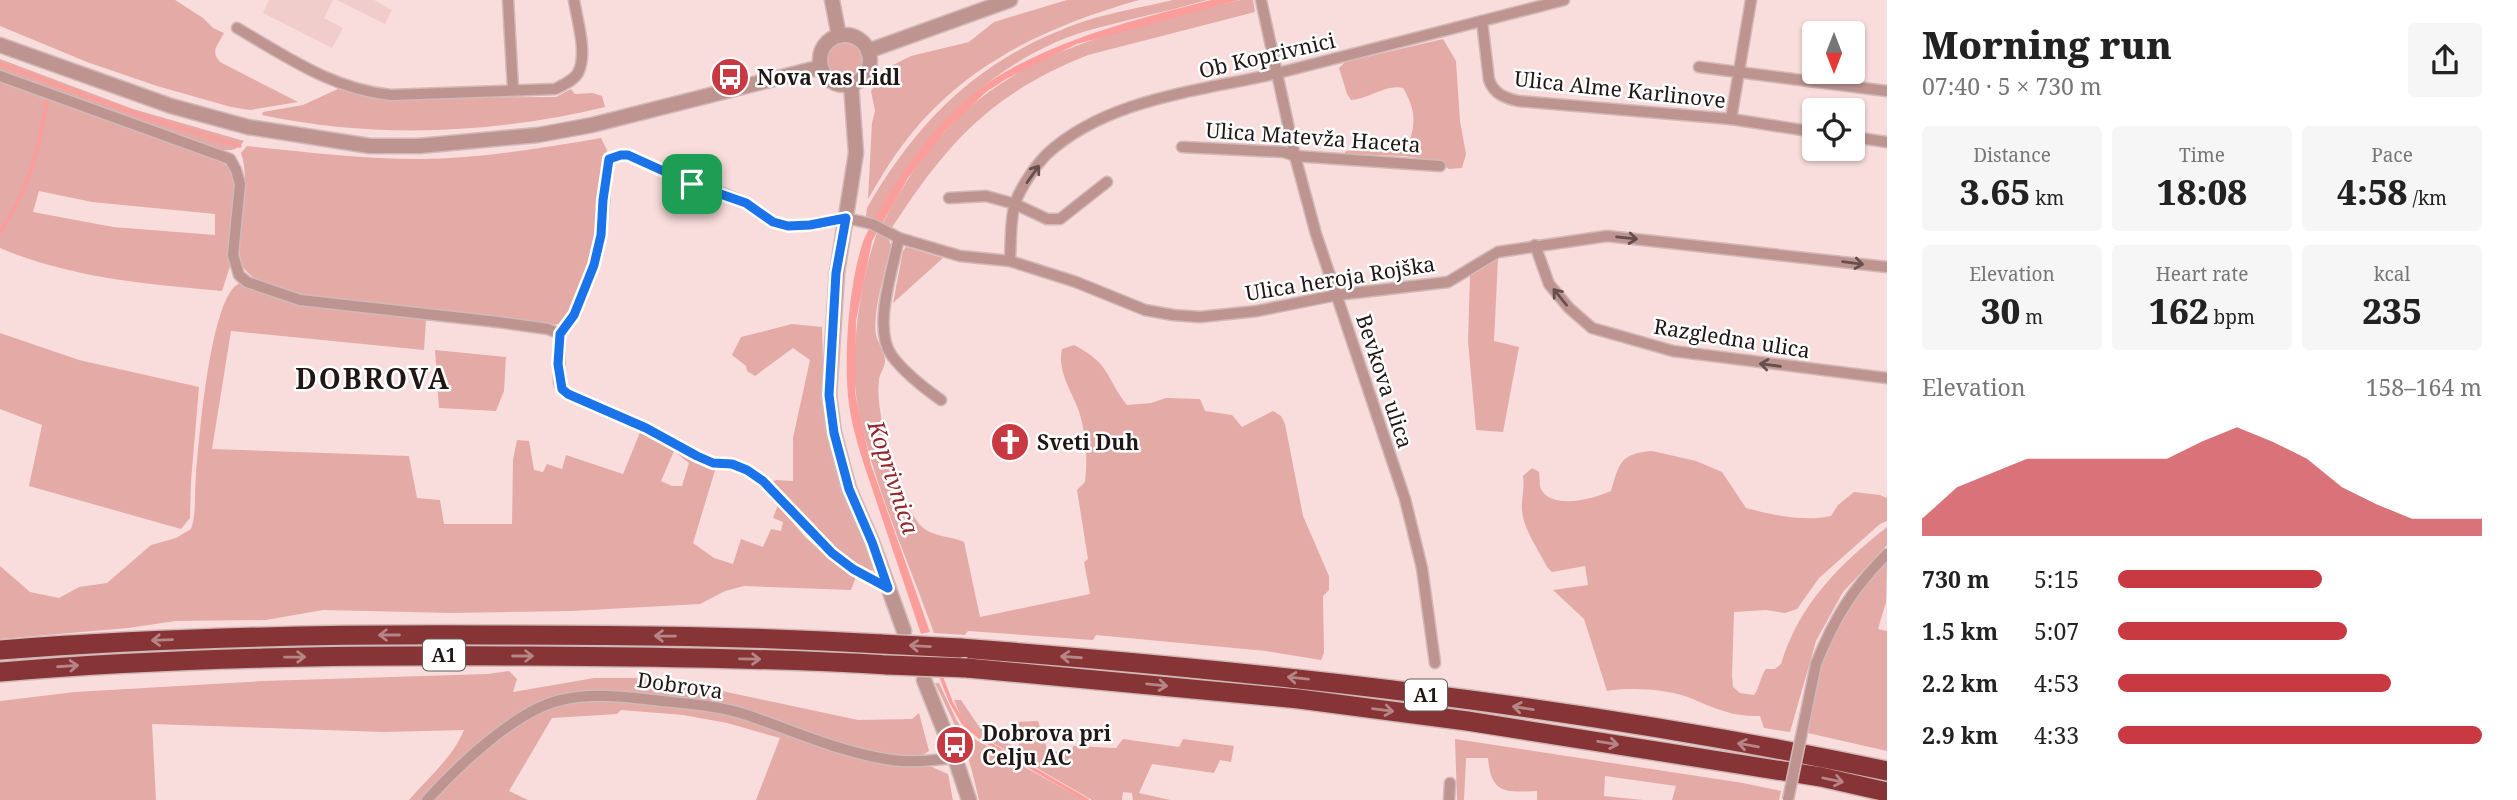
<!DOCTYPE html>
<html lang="en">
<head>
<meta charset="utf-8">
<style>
	body { margin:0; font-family:"Noto Serif",serif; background:#f6f6f6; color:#222; height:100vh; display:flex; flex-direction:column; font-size:26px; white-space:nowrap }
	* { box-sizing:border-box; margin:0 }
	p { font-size:23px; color:#767676 }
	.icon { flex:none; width:38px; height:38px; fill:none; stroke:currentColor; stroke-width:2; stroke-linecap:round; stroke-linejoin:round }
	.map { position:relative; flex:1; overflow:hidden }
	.side { display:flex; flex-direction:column; background:#fff; width:630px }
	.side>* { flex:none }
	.needle { width:46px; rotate:180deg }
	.controls { position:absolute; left:1802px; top:21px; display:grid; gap:14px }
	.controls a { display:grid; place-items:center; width:63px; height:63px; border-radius:7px; background:#fff; box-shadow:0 2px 5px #0004; font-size:35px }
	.pin { position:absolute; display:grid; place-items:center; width:60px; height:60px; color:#fff; margin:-30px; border-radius:14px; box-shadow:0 4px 10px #0006 }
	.round { display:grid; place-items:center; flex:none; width:74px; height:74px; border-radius:7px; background:#f6f6f6 }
	.overview { display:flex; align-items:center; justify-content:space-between; height:119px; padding:0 35px }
	h1 { font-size:38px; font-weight:800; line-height:52px }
	.stats { display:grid; grid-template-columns:repeat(3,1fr); gap:10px; height:119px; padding:7px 35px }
	.stats div { display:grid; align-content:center; border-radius:7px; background:#f6f6f6; text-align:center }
	.stats b { font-size:35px; font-weight:800 }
	.stats small { font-size:19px; font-weight:400 }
	.stats p { font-size:19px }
	.chart { height:196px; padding:14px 35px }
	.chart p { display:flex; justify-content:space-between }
	.chart svg { width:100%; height:126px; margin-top:7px; fill:#c93941; opacity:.7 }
	ul { padding:0 35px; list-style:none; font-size:23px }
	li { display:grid; grid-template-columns:112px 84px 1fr; align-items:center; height:52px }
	li i { height:18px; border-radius:9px; background:#c93941 }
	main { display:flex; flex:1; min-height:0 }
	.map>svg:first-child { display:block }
	.built { fill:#f0cdcb }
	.green { fill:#e4aaa6; fill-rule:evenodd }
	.water { fill:#fb9d9a }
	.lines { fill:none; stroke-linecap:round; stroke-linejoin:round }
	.stream { stroke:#fb9d9a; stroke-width:3.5 }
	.minor-casing { stroke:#d1b9b8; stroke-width:13 }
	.tertiary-casing { stroke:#d1b9b8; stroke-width:17 }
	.motorway-casing { stroke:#d1b9b8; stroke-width:22 }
	.minor { stroke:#be9491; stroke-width:10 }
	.tertiary { stroke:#be9491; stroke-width:14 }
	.motorway { stroke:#863435; stroke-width:19 }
	.minor-bridge-casing { stroke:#d1b9b8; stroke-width:13; stroke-linecap:butt }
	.motorway-bridge-casing { stroke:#d1b9b8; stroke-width:22; stroke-linecap:butt }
	.minor-bridge { stroke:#be9491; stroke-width:10 }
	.motorway-bridge { stroke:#863435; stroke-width:19 }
	.oneway { stroke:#674f4d }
	.oneway2 { stroke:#b68586 }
	.route-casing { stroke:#fff; stroke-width:14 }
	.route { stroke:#1a73e8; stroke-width:9 }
	.labels { text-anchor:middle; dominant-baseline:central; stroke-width:5; stroke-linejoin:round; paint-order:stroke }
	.shield { fill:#fff; stroke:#625c5b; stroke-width:2 }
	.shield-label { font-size:19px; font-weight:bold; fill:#1f1615 }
	.street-label { font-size:21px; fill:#1f1615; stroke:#fff }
	.poi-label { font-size:21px; font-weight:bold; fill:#1f1615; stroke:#fff; text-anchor:start }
	.water-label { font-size:23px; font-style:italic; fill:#92262d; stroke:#fff }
	.district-label { font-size:28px; font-weight:bold; letter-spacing:2px; fill:#1f1615; stroke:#fff }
</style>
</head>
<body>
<main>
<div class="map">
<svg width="1887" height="800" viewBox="0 0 1887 800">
	<rect width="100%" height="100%" fill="#f8dddc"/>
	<g class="built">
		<polygon points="269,0 333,0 324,18 343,28 332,48 263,13"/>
		<polygon points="337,0 374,0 392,10 385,24"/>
	</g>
	<g class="green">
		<path d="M0 0H175L203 18 213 28 224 33C218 45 210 51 220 62L298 102 250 110 231 107 157 86 87 62 0 26Z"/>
		<path d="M1067 0H1139C1041 28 956 68 896 154 886 168 877 184 868 199L872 123 875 111 871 91 885 69 911 56 969 42 994 22Z"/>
		<path d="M1173 0H1207C1166 12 1124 20 1083 32 989 62 922 137 874 221L866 216 867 208C920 116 983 56 1085 21 1113 12 1144 7 1173 0Z"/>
		<path d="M1240 0H1253L1255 12 1088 55C990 94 947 143 891 229L882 225C965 60 1076 41 1240 0Z"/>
		<path d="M1443 39 1456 61 1460 121 1466 154 1462 168 1449 169 1437 161 1404 156 1344 154 1346 151 1396 147 1409 142C1417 122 1414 106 1403 88 1386 84 1369 99 1351 100L1347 94 1339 68 1345 62Z"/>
		<circle cx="845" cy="60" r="17"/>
		<path d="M0 59 133 109 244 141C237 150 233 151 221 150L104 111 0 72Z"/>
		<path d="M0 80 218 158 229 168 236 181 231 263 222 291C146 284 71 278 0 248ZM39 191 92 202 215 214V235L113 227 33 212Z"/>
		<path d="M338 89 372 97 389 98 556 97 571 89 575 94 593 93 602 96 605 107C493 134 375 139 262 115L263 112 303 105Z"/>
		<path d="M601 138 607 150 598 200 594 252 570 314 560 324C540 327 517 318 497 316 453 311 264 304 244 268 229 240 254 189 241 153L247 146C304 152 362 159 419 159 481 159 541 148 601 138Z"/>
		<path d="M877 233 888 238 891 245C886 268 872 313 876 335 878 344 885 352 885 361 885 367 879 374 879 381 874 411 900 503 920 525 933 538 949 535 964 542L980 617 1090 594 1084 562 1088 559 1077 490 1085 482C1088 458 1086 434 1079 411 1071 390 1057 371 1062 349L1074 345C1111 364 1105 377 1127 405L1151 403 1166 398 1200 399 1205 411 1232 415 1242 427 1273 411 1281 416 1285 424 1303 516 1329 576V590L1323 596 1324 653 1321 660 1266 651 1096 635 1093 640 968 631 965 635 934 633C907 557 871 481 857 401 849 357 861 276 877 233Z"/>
		<polygon points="906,247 943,258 893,303 903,251"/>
		<polygon points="1498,259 1494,341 1519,347 1503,432 1476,430 1468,341 1470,276"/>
		<path d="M240 283 301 303 426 320 424 350 231 331 212 449 409 456 417 498 440 500 444 524H512L513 460 517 440 529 441 534 470 543 472 547 464 562 469 566 455 623 474 641 430 716 467 693 543 714 558 733 564 741 539 763 547 771 529 781 531 783 522 773 518 778 505 805 537 826 556 856 577 851 590 744 586 725 591 700 604 572 611 452 613 323 610 266 620 176 621 128 628 0 639V566L30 592 59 598 79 587 107 583 151 545 176 538 191 529C197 512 194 493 196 475 199 442 210 294 240 283ZM674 451 689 463 682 486H672L661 481Z"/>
		<polygon points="792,324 822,327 824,400 844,492 873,563 873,570 869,572 830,546 770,483 776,480 793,481 793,438 810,360 793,348 755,376 747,371 746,366 732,355 741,337"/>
		<polygon points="0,333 79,360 199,387 191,481 190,518 181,529 29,486 42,425 0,409"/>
		<polygon points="435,350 506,357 504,391 496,411 439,408"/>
		<path d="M1652 451 1696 461 1722 472 1746 508C1772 515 1804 522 1831 516L1838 505 1854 492 1880 495 1887 498V521L1880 524 1819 578 1797 609 1785 613 1766 610 1734 612 1732 676 1733 687 1740 693 1754 695C1760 687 1760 677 1766 669H1775L1781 664C1799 604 1840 564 1887 527V545L1843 592 1816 641 1790 732 1764 728 1760 716C1735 717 1715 709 1693 699 1669 689 1631 687 1607 691L1584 619 1553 590 1588 585 1585 566 1552 572 1547 567C1539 550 1523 529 1522 510 1521 498 1525 490 1523 476L1532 468 1539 472C1540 477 1539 485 1541 489 1552 511 1596 498 1611 491 1619 463 1621 453 1652 451Z"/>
		<path d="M1887 561 1886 602 1878 629 1887 631V751L1808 733C1814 698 1820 659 1837 626 1849 602 1869 581 1887 561Z"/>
		<path d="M509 671 517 679 513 692 594 678H661L858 720 912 719 919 713 929 751C901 775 790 722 756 714 735 708 713 707 692 704 648 697 599 683 555 696 500 713 461 762 421 800H409C428 778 453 757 464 730L384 732 152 724 156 800H0V701L75 692 263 681 488 674Z"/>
		<polygon points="935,683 939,683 957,721 967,735 1084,800 979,800 971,767 962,740"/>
		<path d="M612 699 694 708 733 716 892 765 932 767 948 774 953 800H756L780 738 727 723 683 715 621 710 617 714 552 718 509 791 528 800H430C468 765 516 711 569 703 583 700 598 700 612 699Z"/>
		<polygon points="954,700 961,700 980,728 1002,741 1016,747 1019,745 1015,722 1038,721 1048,752 1072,751 1073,746 1116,748 1123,739 1179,747 1183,739 1234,746 1231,762 1220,760 1214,773 1152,764 1139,793 1170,800 1133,800 1132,793 1123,792 1122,800 1092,800 971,730 962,719"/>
		<path d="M1455 739 1743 783 1781 791 1779 800H1672L1676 786 1605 776 1604 796 1643 800H1537V791C1506 792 1491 795 1488 758H1466L1464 800H1457Z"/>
	</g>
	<path class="water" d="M1211 0H1239L1077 44 1006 79 986 92 945 131 908 178 872 241 856 321 855 393 871 465 930 632 921 634C905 585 888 537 872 488 862 459 851 427 848 396 844 351 849 281 864 239 869 228 876 217 882 206 914 151 958 96 1016 66 1077 34 1144 17 1211 0Z"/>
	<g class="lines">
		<g class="stream">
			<polyline points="0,64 142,116 240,146"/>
			<path d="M0 232C29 191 40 145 48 96"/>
			<polyline points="940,674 951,702 963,723 983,740 1087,800"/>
		</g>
		<defs>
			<g id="minor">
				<polyline points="508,0 513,89"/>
				<polyline points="1261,0 1295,156 1316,234 1405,499 1422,568 1435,663"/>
				<path d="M1482 21 1489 80C1494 94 1505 98 1518 101L1731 119 1815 132"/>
				<path d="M237 28C287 57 332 89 391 95L555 89C563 85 573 81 578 73 588 53 577 21 574 0"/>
				<polyline points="1699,67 1887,91"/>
				<polyline points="0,76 230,159 236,170 240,184 233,255 239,275 247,282 300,300 498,322 548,329 560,334 574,315 594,265 601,235 607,167 609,159 621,155 628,155 692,184 725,194 746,203 773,222 787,226 810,225 846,218 872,224 899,238 960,256 1010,261 1076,282 1145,310 1173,315 1200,317 1257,311 1337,295 1448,282 1498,252 1607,236 1887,267"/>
				<polyline points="1731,119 1751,0"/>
				<polyline points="1853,137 1887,142"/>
				<polyline points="1182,147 1284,152 1295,156 1440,166"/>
				<polyline points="949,198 986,196 1015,204 1047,219 1060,219 1107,182"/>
				<path d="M899 238C893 268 872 329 892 356 904 372 924 388 941 400"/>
				<polyline points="1535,245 1549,284 1569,308 1592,328 1673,351 1887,378"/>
				<path d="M1010 261C1011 243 1010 220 1015 203 1021 187 1035 166 1047 154 1110 96 1206 91 1286 71 1379 48 1471 23 1564 0"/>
				<polyline points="560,334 559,382 562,389 568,394 646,428 697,456 713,463 732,464 747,470 763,481 832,553 853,569 888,588"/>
				<path d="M1816 664C1834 619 1852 589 1887 554"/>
				<path d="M427 800C458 766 516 710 561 700 594 692 629 697 662 701 691 704 722 706 750 716 796 732 843 753 892 760 913 763 934 760 955 758"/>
				<polyline points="1449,800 1450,783"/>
			</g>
			<g id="tertiary">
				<polyline points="832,0 839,36"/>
				<circle cx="845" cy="60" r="25"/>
				<polyline points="0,45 171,106 248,127 370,146 419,146 538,135 592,125 821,67"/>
				<polyline points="868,51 1010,0"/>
				<polyline points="851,84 856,153 837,273 829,395 834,433 849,489 872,542 904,631"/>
				<polyline points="924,680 955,758 969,800"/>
			</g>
			<g id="motorway">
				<path d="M960 648C1271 672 1582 706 1887 771"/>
				<path d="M0 650C164 637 328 634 493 635 622 635 751 636 881 644"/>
				<polyline points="967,668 1299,699 1467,721 1821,777 1887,792"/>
				<path d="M0 672C176 657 352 655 529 656 649 657 769 658 888 665"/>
			</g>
		</defs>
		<use href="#minor" class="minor-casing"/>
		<use href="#tertiary" class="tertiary-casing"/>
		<use href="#motorway" class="motorway-casing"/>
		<use href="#minor" class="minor"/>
		<use href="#tertiary" class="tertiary"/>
		<use href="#motorway" class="motorway"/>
		<defs>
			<polyline id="minor-bridge" points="1788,800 1816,664"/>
			<g id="motorway-bridge">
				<polyline points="881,644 960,648"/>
				<polyline points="888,665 967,668"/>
			</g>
		</defs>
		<use href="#minor-bridge" class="minor-bridge-casing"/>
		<use href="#motorway-bridge" class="motorway-bridge-casing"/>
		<use href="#minor-bridge" class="minor-bridge"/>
		<use href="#motorway-bridge" class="motorway-bridge"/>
	</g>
	<defs><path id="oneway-shaft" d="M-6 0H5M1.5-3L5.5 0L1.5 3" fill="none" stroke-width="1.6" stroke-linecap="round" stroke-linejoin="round" transform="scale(1.75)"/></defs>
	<g class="oneway">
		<use href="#oneway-shaft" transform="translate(1033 174) rotate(-55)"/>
		<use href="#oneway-shaft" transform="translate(1627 238) rotate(6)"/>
		<use href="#oneway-shaft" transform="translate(1853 263) rotate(7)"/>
		<use href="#oneway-shaft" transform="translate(1560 297) rotate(-129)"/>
		<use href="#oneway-shaft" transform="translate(1770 365) rotate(-173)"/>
	</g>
	<g class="oneway2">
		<use href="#oneway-shaft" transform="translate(389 635) rotate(180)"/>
		<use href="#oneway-shaft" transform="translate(665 636) rotate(-179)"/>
		<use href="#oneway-shaft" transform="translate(162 640) rotate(178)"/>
		<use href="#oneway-shaft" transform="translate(920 646) rotate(-177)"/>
		<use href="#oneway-shaft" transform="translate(523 656)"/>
		<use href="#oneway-shaft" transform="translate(295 657) rotate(-1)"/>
		<use href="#oneway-shaft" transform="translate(1071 657) rotate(-176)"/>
		<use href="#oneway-shaft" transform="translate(750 659) rotate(1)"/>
		<use href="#oneway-shaft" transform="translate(68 666) rotate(-4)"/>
		<use href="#oneway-shaft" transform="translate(1298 678) rotate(-174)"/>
		<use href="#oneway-shaft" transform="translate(1157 685) rotate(6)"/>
		<use href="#oneway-shaft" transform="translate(1523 708) rotate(-171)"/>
		<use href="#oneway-shaft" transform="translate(1383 710) rotate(7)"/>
		<use href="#oneway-shaft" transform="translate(1608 743) rotate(9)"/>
		<use href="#oneway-shaft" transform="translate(1748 745) rotate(-170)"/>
		<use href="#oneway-shaft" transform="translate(1833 780) rotate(12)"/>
	</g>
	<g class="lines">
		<defs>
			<polygon id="route" points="621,155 628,155 692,184 746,203 773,222 788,226 810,225 846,218 836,273 829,395 834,433 849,489 872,542 888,588 853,569 832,553 763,481 747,470 732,464 713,463 697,456 646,428 568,394 562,389 558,364 560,334 574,315 594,265 601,235 603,200 609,159"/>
		</defs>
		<use href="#route" class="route-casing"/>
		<use href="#route" class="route"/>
	</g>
	<defs>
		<symbol id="bus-disc" viewBox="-11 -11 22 22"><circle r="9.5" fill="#c93941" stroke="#fff"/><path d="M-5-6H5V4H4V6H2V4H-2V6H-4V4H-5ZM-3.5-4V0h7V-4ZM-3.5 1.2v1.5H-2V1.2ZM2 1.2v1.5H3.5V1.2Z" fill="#fff"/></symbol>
		<symbol id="church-disc" viewBox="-11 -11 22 22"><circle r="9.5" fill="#c93941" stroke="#fff"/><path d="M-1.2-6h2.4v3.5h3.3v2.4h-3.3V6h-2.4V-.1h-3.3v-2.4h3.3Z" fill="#fff"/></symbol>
	</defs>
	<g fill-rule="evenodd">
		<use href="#bus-disc" x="708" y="55" width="44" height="44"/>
		<use href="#church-disc" x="988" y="420" width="44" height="44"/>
		<use href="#bus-disc" x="933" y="723" width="44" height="44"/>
	</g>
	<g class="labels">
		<g class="shield">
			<rect x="423" y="639.5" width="42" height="31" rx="5"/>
			<rect x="1405" y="679.5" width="42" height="31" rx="5"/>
		</g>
		<g class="shield-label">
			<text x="444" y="655">A1</text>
			<text x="1426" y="695">A1</text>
		</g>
		<g class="street-label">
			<text transform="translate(1267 55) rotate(-13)">Ob Koprivnici</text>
			<text transform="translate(1620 89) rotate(6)">Ulica Alme Karlinove</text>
			<text transform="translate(1313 137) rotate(4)">Ulica Matevža Haceta</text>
			<text transform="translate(1340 278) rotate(-9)">Ulica heroja Rojška</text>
			<text transform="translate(1732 338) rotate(9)">Razgledna ulica</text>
			<text transform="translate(1385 381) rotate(72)">Bevkova ulica</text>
			<text transform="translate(680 685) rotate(8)">Dobrova</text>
		</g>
		<g class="poi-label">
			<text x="757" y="77">Nova vas Lidl</text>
			<text x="1037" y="442">Sveti Duh</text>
			<text x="982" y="733">Dobrova pri<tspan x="982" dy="24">Celju AC</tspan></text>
		</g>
		<g class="water-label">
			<text transform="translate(894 477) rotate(72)">Koprivnica</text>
		</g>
		<g class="district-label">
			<text x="373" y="378">DOBROVA</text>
		</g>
	</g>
</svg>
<div class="controls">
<a><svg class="needle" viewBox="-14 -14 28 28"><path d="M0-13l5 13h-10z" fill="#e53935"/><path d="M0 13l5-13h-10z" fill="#767676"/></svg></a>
<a><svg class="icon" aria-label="locate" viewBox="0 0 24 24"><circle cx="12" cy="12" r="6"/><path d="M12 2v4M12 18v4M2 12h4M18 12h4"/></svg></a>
</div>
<div class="pin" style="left:692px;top:184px;background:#1e9e55"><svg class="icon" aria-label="arrive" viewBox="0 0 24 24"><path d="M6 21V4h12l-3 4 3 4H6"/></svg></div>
</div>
<section class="side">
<div class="overview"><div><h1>Morning run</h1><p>07:40 · 5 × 730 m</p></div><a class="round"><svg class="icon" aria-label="share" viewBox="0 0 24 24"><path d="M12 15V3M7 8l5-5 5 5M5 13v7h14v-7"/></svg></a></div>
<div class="stats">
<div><p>Distance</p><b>3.65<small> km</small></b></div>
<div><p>Time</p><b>18:08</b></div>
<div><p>Pace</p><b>4:58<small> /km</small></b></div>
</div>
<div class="stats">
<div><p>Elevation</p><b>30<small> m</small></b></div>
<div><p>Heart rate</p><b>162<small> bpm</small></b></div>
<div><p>kcal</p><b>235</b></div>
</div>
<div class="chart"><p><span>Elevation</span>158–164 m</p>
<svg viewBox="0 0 160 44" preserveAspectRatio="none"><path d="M0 44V38L10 27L20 22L30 17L40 17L50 17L60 17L70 17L80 11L90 6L100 11L110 17L120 27L130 33L140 38L150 38L160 38V44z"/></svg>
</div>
<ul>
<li><b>730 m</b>5:15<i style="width:56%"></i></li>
<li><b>1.5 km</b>5:07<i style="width:63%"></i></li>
<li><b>2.2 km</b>4:53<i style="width:75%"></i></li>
<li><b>2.9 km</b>4:33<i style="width:100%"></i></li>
</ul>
</section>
</main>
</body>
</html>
